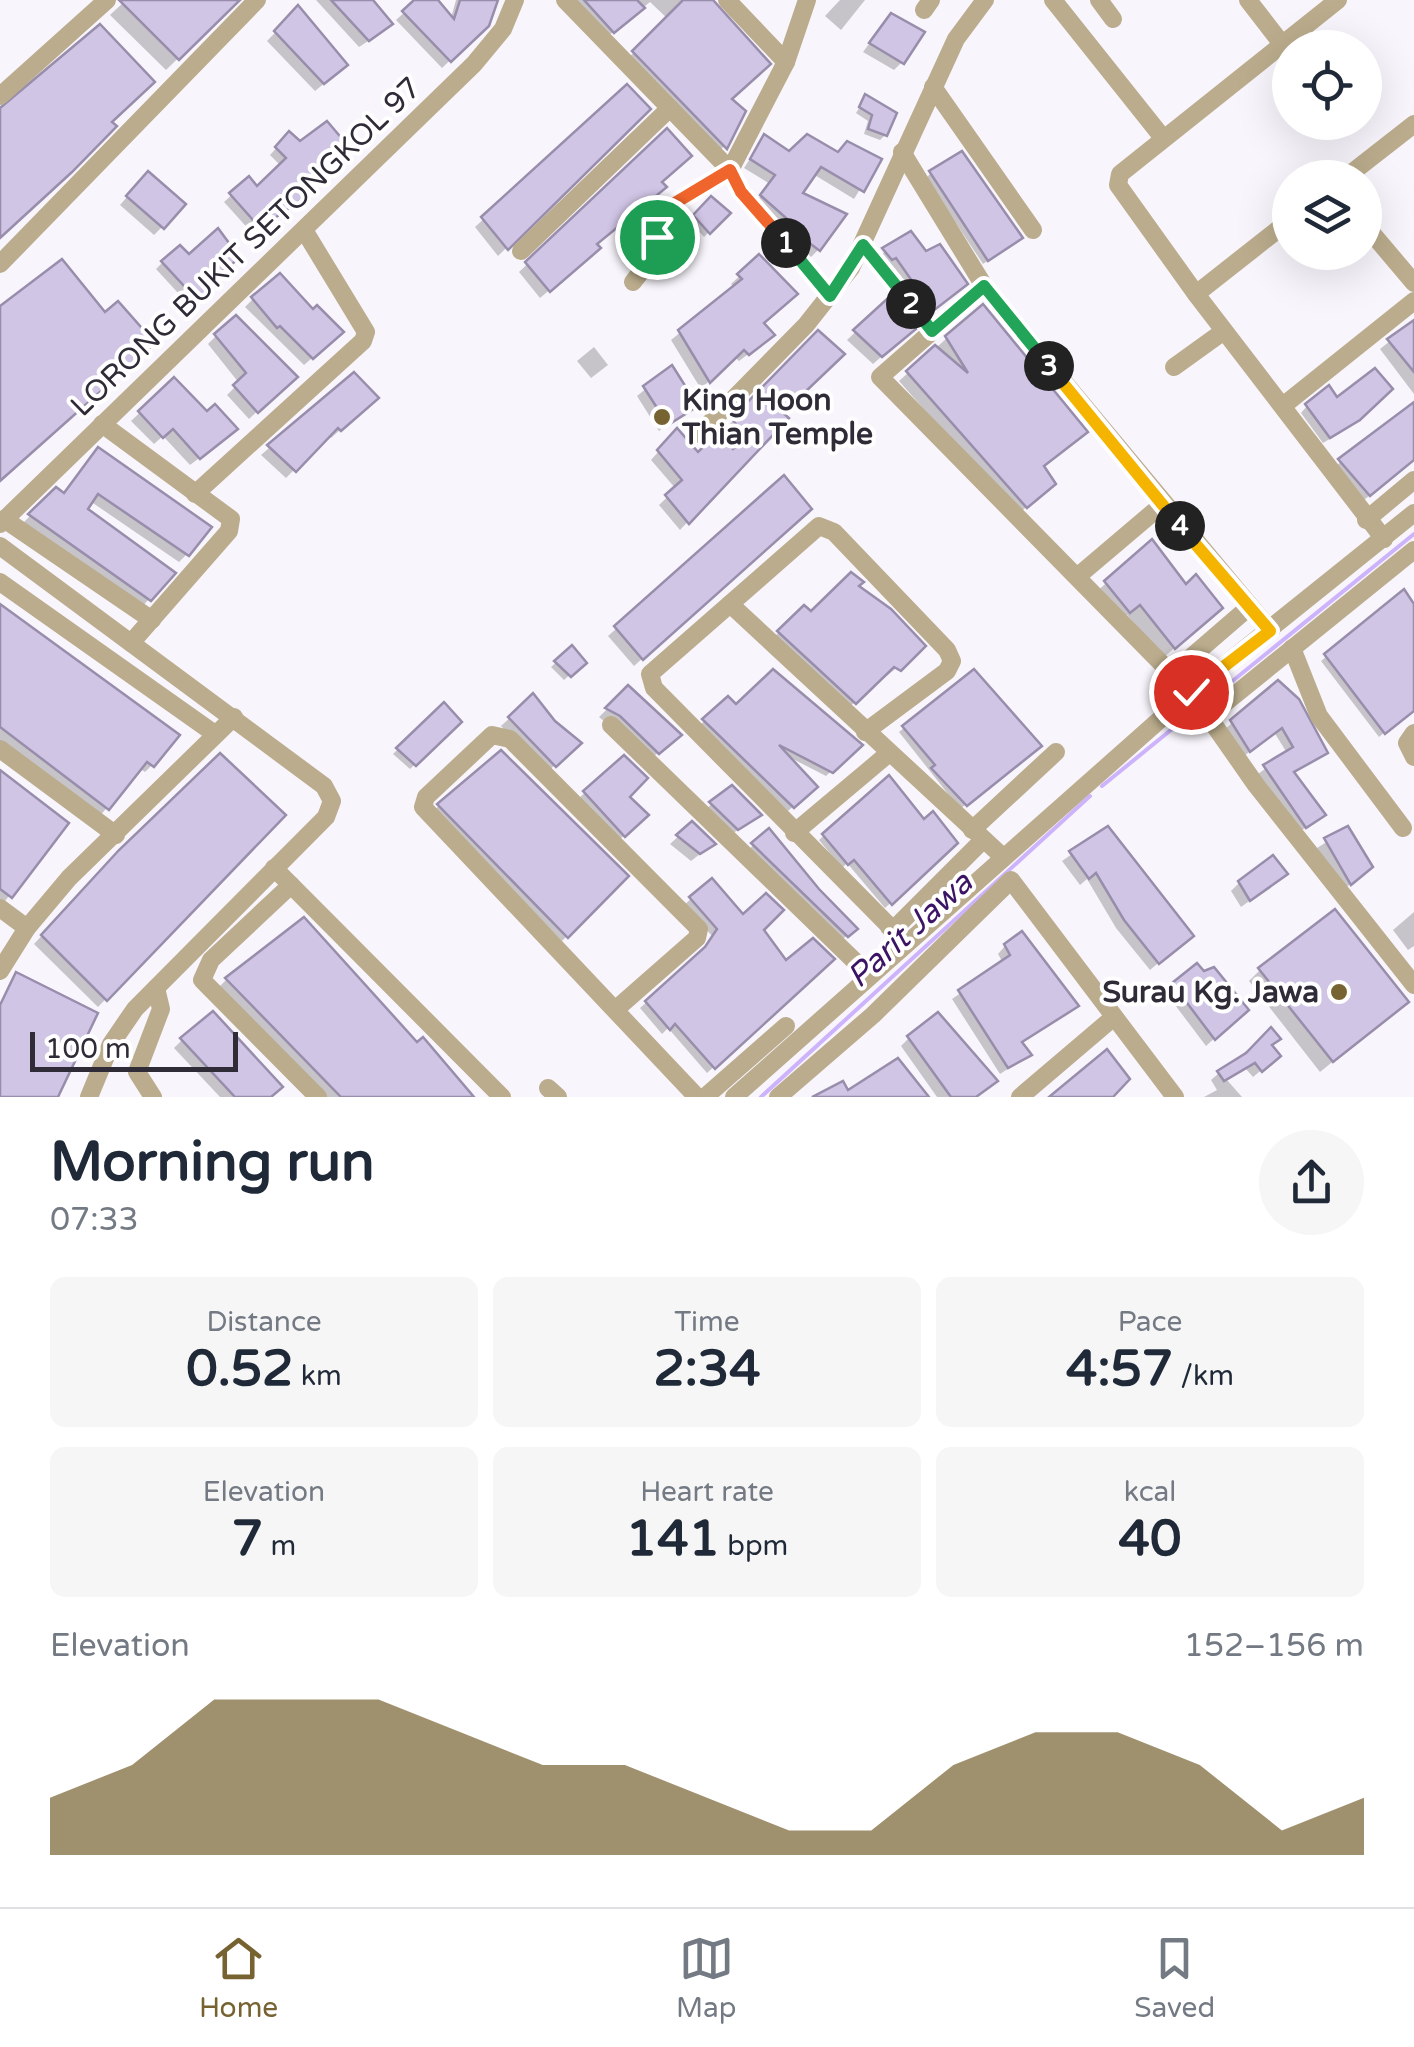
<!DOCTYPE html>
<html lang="en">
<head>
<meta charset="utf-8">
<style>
	body { margin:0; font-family:"Varela Round",sans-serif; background:#f6f6f7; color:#1f2937; height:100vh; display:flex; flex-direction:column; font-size:38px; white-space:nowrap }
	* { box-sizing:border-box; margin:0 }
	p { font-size:32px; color:#747a83 }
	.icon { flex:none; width:55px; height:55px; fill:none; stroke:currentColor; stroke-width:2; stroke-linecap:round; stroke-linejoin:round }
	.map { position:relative; height:1097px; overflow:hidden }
	.side { display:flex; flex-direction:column; background:#fff; flex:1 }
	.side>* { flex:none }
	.tools { position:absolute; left:1272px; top:30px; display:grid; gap:20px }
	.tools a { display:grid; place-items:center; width:110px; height:110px; border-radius:50%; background:#fff; box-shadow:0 10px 40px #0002; font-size:50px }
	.scale { position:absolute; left:30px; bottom:25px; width:208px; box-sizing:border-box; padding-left:10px; border:5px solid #2f2b37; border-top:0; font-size:28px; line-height:35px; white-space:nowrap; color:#2f2b37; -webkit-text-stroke:8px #fff; paint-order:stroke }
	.pin { position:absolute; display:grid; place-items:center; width:85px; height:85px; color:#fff; margin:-42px; border:5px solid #fff; border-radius:50%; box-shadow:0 2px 10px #0007 }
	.km { position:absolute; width:50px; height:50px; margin:-25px; border-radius:50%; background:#222; color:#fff; font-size:28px; line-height:50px; text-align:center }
	.round { display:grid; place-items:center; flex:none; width:105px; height:105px; border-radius:52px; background:#f6f6f7 }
	.head { display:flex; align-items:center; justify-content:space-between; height:170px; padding:0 50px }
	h1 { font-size:55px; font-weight:700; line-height:75px }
	.figures { display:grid; grid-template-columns:repeat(3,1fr); gap:15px; height:170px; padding:10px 50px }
	.figures div { display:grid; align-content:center; border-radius:15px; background:#f6f6f7; text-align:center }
	.figures b { font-size:50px; font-weight:700 }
	.figures small { font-size:28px; font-weight:400 }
	.figures p { font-size:28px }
	.chart { height:280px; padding:20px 50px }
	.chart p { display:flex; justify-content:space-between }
	.chart svg { width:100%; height:180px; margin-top:10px; fill:#776231; opacity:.7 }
	.menu { display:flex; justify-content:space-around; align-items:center; height:140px; border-top:2px solid #e0e1e3; background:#fff; font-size:28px; color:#747a83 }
	.menu a { display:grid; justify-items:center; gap:5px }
	.menu .selected { color:#776231 }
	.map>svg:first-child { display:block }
	.shadow { fill:#0003 }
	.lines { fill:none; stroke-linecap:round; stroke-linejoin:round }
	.stream { stroke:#cdb3fb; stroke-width:4 }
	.building { fill:#d0c5e5; stroke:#988dab; stroke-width:2.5 }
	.minor { stroke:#baac8c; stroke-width:18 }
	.split-1-casing { stroke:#fff; stroke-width:20 }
	.split-2-casing { stroke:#fff; stroke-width:20 }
	.split-3-casing { stroke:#fff; stroke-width:20 }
	.split-4-casing { stroke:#fff; stroke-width:20 }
	.split-5-casing { stroke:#fff; stroke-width:20 }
	.split-1 { stroke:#f0652b; stroke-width:12 }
	.split-2 { stroke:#22a559; stroke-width:12 }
	.split-3 { stroke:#22a559; stroke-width:12 }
	.split-4 { stroke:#f5b400; stroke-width:12 }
	.split-5 { stroke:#f5b400; stroke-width:12 }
	.poi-dot { fill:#776231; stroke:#fff; stroke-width:4 }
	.labels { text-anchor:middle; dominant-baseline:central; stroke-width:8; stroke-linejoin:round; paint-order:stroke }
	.street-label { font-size:30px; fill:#2f2b37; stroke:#fff }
	.poi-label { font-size:30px; font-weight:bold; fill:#2f2b37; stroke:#fff; text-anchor:start }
	.water-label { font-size:32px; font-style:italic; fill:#3c1466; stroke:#fff }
</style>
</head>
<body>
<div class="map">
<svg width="1414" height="1097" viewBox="0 0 1414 1097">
	<rect width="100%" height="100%" fill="#f8f5fc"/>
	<g class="shadow">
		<polygon points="126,0 238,0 166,70 110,15"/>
		<polygon points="316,0 370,0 382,32 359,47"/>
		<polygon points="418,0 435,0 451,18 456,0 495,0 487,25 442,68 396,20"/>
		<polygon points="574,0 706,0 728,100 743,112 720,152 628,58 669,20 650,2 608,36"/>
		<polygon points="840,0 865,0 841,30 825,16"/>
		<polygon points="298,9 337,73 315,91 267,41"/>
		<polygon points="883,25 902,62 894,70 863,52"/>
		<polygon points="627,87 647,109 498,256 475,227"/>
		<polygon points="866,97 885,135 880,140 864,134 868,121 856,113"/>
		<polygon points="667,132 590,256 540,298 519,272"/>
		<polygon points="289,134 299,144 347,148 295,189 297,203 252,233 224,202 248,180 257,189 281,166 270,155"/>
		<polygon points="764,137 790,154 878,160 854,199 813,174 799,194 818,250 811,257 786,239 789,235 754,204 770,184 744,168"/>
		<polygon points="931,173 1015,243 983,264 926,178"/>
		<polygon points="140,182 162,227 154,235 120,205"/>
		<polygon points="711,200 727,214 704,237 690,221"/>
		<polygon points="911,234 957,291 925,317 876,258"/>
		<polygon points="759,258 763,343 739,361 734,356 701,389 671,340 735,288 731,284"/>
		<polygon points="163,262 212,278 214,281 190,306 156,269"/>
		<polygon points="253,299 313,312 333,340 304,365 245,307"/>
		<polygon points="887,302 904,337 873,364 847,340"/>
		<polygon points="1414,322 1414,394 1380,349"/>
		<polygon points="818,333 780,413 785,418 680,530 659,505 676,489 651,460 676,432 698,456 738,448 726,428"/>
		<polygon points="216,336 294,377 249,419 227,395 239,383 208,344"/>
		<polygon points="947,338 1042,467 1045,491 1017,515 899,381"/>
		<polygon points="594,347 608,365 591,378 577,361"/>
		<polygon points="672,368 695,401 659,431 637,396"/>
		<polygon points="353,375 367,406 331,438 328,435 286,478 261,455"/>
		<polygon points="174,380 227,437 190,465 163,436 154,444 131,421"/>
		<polygon points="1390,389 1351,426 1323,443 1301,413 1307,406"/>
		<polygon points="1414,404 1414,461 1360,503 1332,469"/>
		<polygon points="90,459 187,554 179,562 90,501 84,510 172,573 141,608 22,524 56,490 63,496"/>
		<polygon points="784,479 800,517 634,666 608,636"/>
		<polygon points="1151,543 1208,619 1163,658 1127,615 1118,623 1094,594"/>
		<polygon points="856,586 923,646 849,707 774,637 804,609 811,614"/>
		<polygon points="1404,593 1414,609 1414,708 1379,737 1321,661"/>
		<polygon points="0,608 152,765 145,772 139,768 100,816 0,742"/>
		<polygon points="572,648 584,662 564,680 551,667"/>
		<polygon points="1278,683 1325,753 1292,774 1316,821 1299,832 1258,774 1287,753 1274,732 1243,757 1225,729"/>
		<polygon points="628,689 670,743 649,760 599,717"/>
		<polygon points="533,697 578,744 546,773 501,726"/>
		<polygon points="728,699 736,708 859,745 826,776 787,756 815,787 788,811 699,726"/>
		<polygon points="444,705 459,722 410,769 393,754"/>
		<polygon points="904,728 1034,750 960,809 899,732"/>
		<polygon points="624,758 627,798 646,815 618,841 579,798"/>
		<polygon points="0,775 65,823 2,905 0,903"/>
		<polygon points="888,778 923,823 955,843 885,908 847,863 842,868 819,840"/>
		<polygon points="732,788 758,815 728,837 702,812"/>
		<polygon points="439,806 625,876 562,941 434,810"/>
		<polygon points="282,816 98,1007 34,944 111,861"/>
		<polygon points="692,824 713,844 691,861 670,844"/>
		<polygon points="1108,829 1182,943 1150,970 1116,928 1087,879 1080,885 1062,861"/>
		<polygon points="1347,829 1362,874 1342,891 1317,848"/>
		<polygon points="769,831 855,929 839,942 746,852"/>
		<polygon points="711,881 761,930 786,964 831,959 707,1073 668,1028 662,1034 640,1008 701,954 713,937 684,905"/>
		<polygon points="1276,882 1241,907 1231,891 1239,883"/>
		<polygon points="1414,912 1414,946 1408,950 1393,930"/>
		<polygon points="1005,946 1076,1006 1020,1044 1029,1055 1000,1074 952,999 1003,963 998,954"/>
		<polygon points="1260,970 1406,1002 1320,1072 1249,981"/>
		<polygon points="227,979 417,1046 471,1097 326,1097 219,987"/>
		<polygon points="1174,985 1245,1010 1206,1046 1166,993"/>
		<polygon points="1271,1031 1270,1063 1253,1077 1246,1069 1227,1080 1242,1097 1204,1097 1217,1090 1211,1080 1219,1073"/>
		<polygon points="909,1038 974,1097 937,1097 901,1046"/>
		<polygon points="182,1040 269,1097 220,1097 174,1048"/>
	</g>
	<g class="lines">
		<g class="stream">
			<polyline points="1209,700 1414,534"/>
			<polyline points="1102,786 1193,712"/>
			<polyline points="761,1097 1090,796"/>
		</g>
	</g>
	<g class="building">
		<polygon points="119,0 240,0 179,60"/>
		<polygon points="331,0 373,0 393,24 369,41"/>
		<polygon points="414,0 438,0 454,19 460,0 498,0 489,26 451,62 402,11"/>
		<polygon points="584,0 637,0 645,8 614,33"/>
		<polygon points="683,0 713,0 771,64 732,99 746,111 727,149 632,51"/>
		<polygon points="298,5 348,65 324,84 274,31"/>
		<polygon points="891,13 925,32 904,64 869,43"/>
		<polygon points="100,24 155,82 112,122 117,126 72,172 0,238 0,108"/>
		<polygon points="627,84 651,109 508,250 481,217"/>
		<polygon points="865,94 897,113 887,136 868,129 872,115 859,107"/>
		<polygon points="327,121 350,148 331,158 299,189 307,196 260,228 229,193 249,176 257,186 286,158 275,147 289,131 300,141"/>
		<polygon points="667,128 692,156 662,182 667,187 597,244 601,248 550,292 525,262"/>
		<polygon points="764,134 789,151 807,134 838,152 847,141 882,159 864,192 821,167 803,193 847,214 820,251 792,230 795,226 760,195 775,175 750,159"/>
		<polygon points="962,151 1023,238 988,261 929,171"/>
		<polygon points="148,171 186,204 164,229 126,196"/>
		<polygon points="711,196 731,213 710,234 693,215"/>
		<polygon points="218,228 240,258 214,277 218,281 198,301 161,261 180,245 189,254"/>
		<polygon points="911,231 926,251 940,244 968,284 933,311 896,258 892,260 882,248"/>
		<polygon points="759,254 798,294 764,323 775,335 749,355 744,350 710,383 678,330 742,279 737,274"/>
		<polygon points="62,259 105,312 118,301 155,343 0,481 0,306"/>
		<polygon points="280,273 313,309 317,305 344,332 313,359 280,326 277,328 251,297"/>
		<polygon points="887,299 916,329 882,357 853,330"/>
		<polygon points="983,304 1088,432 1044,466 1056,484 1027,508 906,371 935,345 968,373 945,336"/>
		<polygon points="236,315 298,377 258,413 233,385 246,373 214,334"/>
		<polygon points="1414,320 1414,372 1387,339"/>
		<polygon points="818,330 845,354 783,413 789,418 689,524 665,495 682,480 657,450 677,428 698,452 720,431 733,449 745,440 732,418"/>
		<polygon points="672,365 698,406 668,425 643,386"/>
		<polygon points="1375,368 1393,389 1360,420 1330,438 1305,404 1329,385 1337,397"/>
		<polygon points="354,372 379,398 341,431 338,428 296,472 267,445"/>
		<polygon points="174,377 207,411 215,404 238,429 200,459 173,429 163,438 138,411"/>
		<polygon points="1414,402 1414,460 1370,496 1338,459"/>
		<polygon points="98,447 212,527 189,556 98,494 88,509 176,573 151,601 28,514 56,487 64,493"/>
		<polygon points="784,475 812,509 643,660 614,626"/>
		<polygon points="1152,539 1186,584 1196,574 1223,608 1175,649 1140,605 1130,613 1104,581"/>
		<polygon points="851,572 864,582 859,586 891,609 926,646 901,671 894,667 856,704 777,631 804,605 811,611"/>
		<polygon points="1404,589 1414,604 1414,711 1385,734 1324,654"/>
		<polygon points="0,604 180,735 154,767 147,762 109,810 0,727"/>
		<polygon points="572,645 587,663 571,677 554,661"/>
		<polygon points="773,669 863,745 833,773 779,745 818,787 794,808 702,719 728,696 736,704"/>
		<polygon points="974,669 1042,746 967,806 931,768 935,765 902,726"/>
		<polygon points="1278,680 1299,699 1328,753 1294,772 1326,815 1306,828 1263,765 1293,747 1282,728 1250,752 1230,720"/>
		<polygon points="628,685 682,735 659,754 620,716 605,708"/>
		<polygon points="533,693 555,721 582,743 556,767 508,717"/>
		<polygon points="444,702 462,722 416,766 396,748"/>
		<polygon points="501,750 629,876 568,938 437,804"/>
		<polygon points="220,753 286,815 107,1001 41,935 119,850"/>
		<polygon points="624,755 648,778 630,797 649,815 625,837 583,791"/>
		<polygon points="0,770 69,823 12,898 0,889"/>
		<polygon points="889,775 924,819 933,811 958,843 892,905 854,860 848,865 822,834"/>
		<polygon points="732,785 762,815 738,830 709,802"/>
		<polygon points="692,821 716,844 700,854 676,835"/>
		<polygon points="1108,826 1194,936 1159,964 1124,920 1096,873 1089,879 1069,851"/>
		<polygon points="1348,826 1373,867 1351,885 1324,838"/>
		<polygon points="769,828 819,889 858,929 848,937 751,843"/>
		<polygon points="1273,855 1288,874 1250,901 1238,881"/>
		<polygon points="712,878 743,914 766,893 784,910 764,930 786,960 813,938 835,959 715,1069 675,1024 670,1030 645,1001 705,947 717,929 689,897"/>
		<polygon points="1335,909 1409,1002 1333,1062 1258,968"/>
		<polygon points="304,917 417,1042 423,1037 474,1097 341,1097 225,978"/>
		<polygon points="1022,931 1079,1006 1022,1042 1032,1055 1008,1068 958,990 1010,955 1004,944"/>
		<polygon points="1197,963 1204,971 1214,967 1249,1010 1215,1040 1172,983"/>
		<polygon points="16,972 98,1013 58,1097 0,1097 0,1005"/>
		<polygon points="213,1011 283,1087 271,1097 235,1097 180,1038"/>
		<polygon points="938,1012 998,1081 976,1097 951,1097 907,1036"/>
		<polygon points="1271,1027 1281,1039 1272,1045 1281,1056 1262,1072 1255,1063 1224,1081 1217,1071 1246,1053"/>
		<polygon points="1107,1049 1130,1079 1113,1097 1049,1097"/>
		<polygon points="898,1058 929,1097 812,1097 843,1081 848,1090"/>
	</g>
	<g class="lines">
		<g class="minor">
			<polyline points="565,0 730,170 741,192 830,296"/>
			<polyline points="727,0 786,62"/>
			<polyline points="1053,0 1163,138"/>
			<polyline points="1099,0 1113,19"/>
			<polyline points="1248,0 1282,44"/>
			<polyline points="1338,0 1120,174 1118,185 1196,294 1384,539"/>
			<polyline points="924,10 931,0"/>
			<polyline points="933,87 1033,230"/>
			<polyline points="0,96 107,0"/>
			<polyline points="902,152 984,286 1271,631"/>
			<polyline points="730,170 786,62 807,0"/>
			<polyline points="1345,178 1414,124"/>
			<polyline points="1365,225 1414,283"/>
			<polyline points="863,245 933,331"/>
			<polyline points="521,251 670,108"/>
			<polyline points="0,264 257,0"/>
			<polyline points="633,282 659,249 651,218 730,170"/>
			<polyline points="984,286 880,377 1169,671 1175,671 1248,608"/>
			<polyline points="1196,294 1290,220"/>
			<polyline points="1174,367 1224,331"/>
			<polyline points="1284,405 1414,301"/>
			<polyline points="102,424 231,519 229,531 131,643"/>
			<polyline points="699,434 806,325 851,268 956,39 985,0"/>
			<polyline points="195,494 363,341 366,332 304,230"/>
			<polyline points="4,519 152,620"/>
			<polyline points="1366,520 1414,480"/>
			<polyline points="0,524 474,64 503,29 515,0"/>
			<polyline points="0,546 324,786 332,801 326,817 135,1009 111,1044 89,1097"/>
			<polyline points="1078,576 1163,504"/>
			<polyline points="0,582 215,734"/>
			<polyline points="730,604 1003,857"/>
			<polyline points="1292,648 1319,716 1403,828"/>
			<polyline points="1191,692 1256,785 1414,985"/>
			<polyline points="1210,715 1414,550"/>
			<polyline points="611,725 869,975"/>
			<polyline points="865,732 947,671 952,661 947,650 834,532 819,526 650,674 654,688 906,943"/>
			<polyline points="1414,733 1407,743 1414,757"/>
			<polyline points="0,749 116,835"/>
			<polyline points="972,830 1056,752"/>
			<polyline points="794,833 888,754"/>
			<polyline points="274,868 502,1097"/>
			<polyline points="291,885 211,960 202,980 318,1097"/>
			<polyline points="0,908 27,928"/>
			<polyline points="889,927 898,925 983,840"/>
			<polyline points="0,971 27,928 69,878 234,717"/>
			<polyline points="615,1010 697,938 699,929 510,739 492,735 426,797 423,807 697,1097"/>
			<polyline points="548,1088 558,1097"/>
			<polyline points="153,1097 137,1072 161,1009 156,988"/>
			<polyline points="705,1097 786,1026"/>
			<polyline points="734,1097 1191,692 1414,513"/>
			<polyline points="778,1097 873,1015 1011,880 1175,1097"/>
			<polyline points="1020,1097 1114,1017"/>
		</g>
	</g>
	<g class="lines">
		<defs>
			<polyline id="split-1" points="657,237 650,227 650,218 730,170 741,192 786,243"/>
			<polyline id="split-2" points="786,243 830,296 863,245 911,304"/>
			<polyline id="split-3" points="911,304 932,331 984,286 1049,366"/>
			<polyline id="split-4" points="1049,366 1180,526"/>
			<polyline id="split-5" points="1180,526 1270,631 1191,692"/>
		</defs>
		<use href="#split-1" class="split-1-casing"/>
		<use href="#split-2" class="split-2-casing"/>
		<use href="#split-3" class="split-3-casing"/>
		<use href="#split-4" class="split-4-casing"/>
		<use href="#split-5" class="split-5-casing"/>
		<use href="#split-1" class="split-1"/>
		<use href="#split-2" class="split-2"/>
		<use href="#split-3" class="split-3"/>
		<use href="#split-4" class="split-4"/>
		<use href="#split-5" class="split-5"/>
	</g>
	<g class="poi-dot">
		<circle cx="662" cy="417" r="10"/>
		<circle cx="1339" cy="992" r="10"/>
	</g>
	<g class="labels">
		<g class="street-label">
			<text transform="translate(246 247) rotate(-44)">LORONG BUKIT SETONGKOL 97</text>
		</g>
		<g class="poi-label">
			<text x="682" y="400">King Hoon<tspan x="682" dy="34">Thian Temple</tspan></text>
			<text x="1319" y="992" text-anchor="end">Surau Kg. Jawa</text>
		</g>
		<g class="water-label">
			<text transform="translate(910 930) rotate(-42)">Parit Jawa</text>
		</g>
	</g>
</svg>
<div class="tools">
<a><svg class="icon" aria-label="locate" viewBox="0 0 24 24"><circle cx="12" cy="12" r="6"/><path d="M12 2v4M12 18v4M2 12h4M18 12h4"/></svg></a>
<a><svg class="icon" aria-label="layers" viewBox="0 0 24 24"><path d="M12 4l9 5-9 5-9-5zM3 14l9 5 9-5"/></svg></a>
</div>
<div class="scale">100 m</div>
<div class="pin" style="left:657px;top:237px;background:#1e9e55"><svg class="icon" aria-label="arrive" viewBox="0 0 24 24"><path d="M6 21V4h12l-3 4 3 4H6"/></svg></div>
<div class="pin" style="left:1191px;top:692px;background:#d93025"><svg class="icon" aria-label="check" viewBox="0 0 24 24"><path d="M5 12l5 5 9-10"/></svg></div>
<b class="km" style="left:786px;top:243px">1</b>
<b class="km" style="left:911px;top:304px">2</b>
<b class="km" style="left:1049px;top:366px">3</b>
<b class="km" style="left:1180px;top:526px">4</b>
</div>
<section class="side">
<div class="head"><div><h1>Morning run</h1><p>07:33</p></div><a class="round"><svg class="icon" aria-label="share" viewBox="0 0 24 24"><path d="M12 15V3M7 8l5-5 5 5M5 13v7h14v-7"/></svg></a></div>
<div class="figures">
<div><p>Distance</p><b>0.52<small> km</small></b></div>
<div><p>Time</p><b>2:34</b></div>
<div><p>Pace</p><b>4:57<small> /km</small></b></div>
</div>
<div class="figures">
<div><p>Elevation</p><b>7<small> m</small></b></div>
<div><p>Heart rate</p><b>141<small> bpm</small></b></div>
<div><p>kcal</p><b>40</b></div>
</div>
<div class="chart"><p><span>Elevation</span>152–156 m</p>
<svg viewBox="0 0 160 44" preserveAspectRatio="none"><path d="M0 44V30L10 22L20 6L30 6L40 6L50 14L60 22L70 22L80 30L90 38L100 38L110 22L120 14L130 14L140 22L150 38L160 30V44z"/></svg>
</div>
</section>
<nav class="menu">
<a class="selected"><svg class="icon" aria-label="home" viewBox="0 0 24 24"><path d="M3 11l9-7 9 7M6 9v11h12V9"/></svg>Home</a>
<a><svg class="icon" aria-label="map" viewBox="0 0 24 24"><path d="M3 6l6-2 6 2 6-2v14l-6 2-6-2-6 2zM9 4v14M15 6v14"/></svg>Map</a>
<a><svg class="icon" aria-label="saved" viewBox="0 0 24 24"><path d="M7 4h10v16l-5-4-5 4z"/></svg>Saved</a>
</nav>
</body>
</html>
